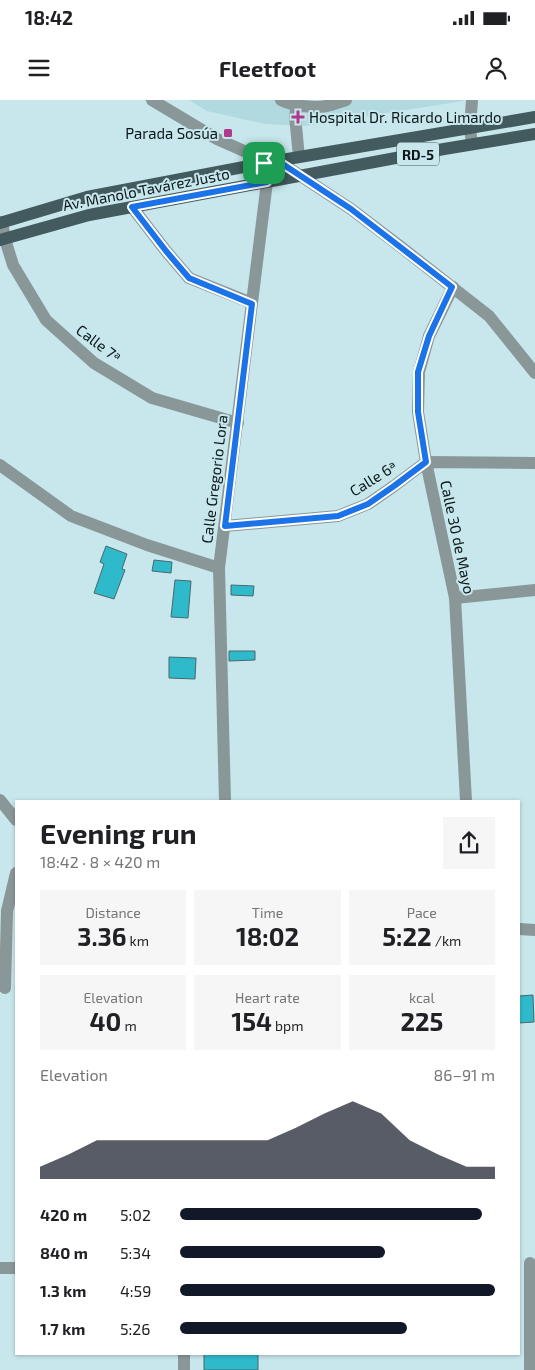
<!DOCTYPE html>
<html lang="en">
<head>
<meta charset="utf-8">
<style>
	body { margin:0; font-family:"Exo 2",sans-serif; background:#f6f6f6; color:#202124; height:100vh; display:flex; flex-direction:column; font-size:19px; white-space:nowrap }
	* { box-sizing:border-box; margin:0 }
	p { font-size:16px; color:#757577 }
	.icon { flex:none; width:28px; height:28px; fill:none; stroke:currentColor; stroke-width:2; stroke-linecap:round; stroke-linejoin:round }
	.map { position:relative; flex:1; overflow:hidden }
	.side { position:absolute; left:15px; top:700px; width:505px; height:555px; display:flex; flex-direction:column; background:#fff; border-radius:0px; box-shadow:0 1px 4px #0004 }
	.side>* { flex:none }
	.pin { position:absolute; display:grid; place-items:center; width:42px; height:42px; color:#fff; margin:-21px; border-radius:10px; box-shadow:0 2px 8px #0006 }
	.round { display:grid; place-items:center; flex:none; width:52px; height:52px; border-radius:0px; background:#f6f6f6 }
	.headline { display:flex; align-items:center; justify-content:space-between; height:85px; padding:0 25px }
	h1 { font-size:28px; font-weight:700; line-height:38px }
	.stats { display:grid; grid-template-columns:repeat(3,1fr); gap:8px; height:85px; padding:5px 25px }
	.stats div { display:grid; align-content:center; border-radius:0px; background:#f6f6f6; text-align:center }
	.stats b { font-size:25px; font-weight:700 }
	.stats small { font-size:14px; font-weight:400 }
	.stats p { font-size:14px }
	.chart { height:140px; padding:10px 25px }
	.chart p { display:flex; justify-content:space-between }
	.chart svg { width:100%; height:90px; margin-top:5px; fill:#111827; opacity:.7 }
	ul { padding:0 25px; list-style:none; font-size:16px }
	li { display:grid; grid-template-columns:80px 60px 1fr; align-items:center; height:38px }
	li i { height:12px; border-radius:6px; background:#111827 }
	.status { display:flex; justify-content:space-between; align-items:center; height:35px; padding:0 25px; background:#fff; direction:ltr }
	.status svg { height:14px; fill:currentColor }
	header { display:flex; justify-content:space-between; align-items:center; height:65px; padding:0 25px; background:#fff; font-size:22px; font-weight:700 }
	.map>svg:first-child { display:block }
	.built { fill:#b1d9e0 }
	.building { fill:#2fbacb; stroke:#4a676b }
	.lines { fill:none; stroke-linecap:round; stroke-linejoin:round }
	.minor { stroke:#8a9799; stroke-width:12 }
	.major { stroke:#435a5e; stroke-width:12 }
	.route-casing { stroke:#fff; stroke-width:10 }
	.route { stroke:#1a73e8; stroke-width:6 }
	.poi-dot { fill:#b0388d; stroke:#c7e7ec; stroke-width:2 }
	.labels { text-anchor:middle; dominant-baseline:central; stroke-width:4; stroke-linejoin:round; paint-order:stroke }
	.shield { fill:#c7e7ec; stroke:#435558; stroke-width:1 }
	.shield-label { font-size:14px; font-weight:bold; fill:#0b1718 }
	.poi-label { font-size:15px; fill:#0b1718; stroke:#c7e7ec; text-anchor:start }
	.street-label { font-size:15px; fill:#0b1718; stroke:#c7e7ec }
</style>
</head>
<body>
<div class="status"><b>18:42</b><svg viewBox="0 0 49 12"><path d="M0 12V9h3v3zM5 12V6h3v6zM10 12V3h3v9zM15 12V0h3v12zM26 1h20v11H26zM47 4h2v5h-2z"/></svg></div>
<header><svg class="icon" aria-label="menu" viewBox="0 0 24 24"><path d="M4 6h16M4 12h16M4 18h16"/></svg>Fleetfoot<svg class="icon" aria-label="person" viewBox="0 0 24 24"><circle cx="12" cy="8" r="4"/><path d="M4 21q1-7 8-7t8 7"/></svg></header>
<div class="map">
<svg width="535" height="1270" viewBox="0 0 535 1270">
	<rect width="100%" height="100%" fill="#c7e7ec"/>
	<polygon class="built" points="189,0 464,0 463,1 305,26 265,24 207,11"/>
	<g class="building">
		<polygon points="106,446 127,454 122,469 125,470 114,499 94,493 104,464 100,462"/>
		<polygon points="154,460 172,462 171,473 152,471"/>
		<polygon points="175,480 191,481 188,518 171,517"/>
		<polygon points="231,485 254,486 253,496 231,495"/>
		<polygon points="229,551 255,551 255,560 229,561"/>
		<polygon points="169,557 196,558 195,579 169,578"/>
		<polygon points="533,895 534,922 519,923 519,896"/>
		<rect x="204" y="1254" width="54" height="16"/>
	</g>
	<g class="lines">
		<g class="minor">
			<polyline points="152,0 217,39 244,51 278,61 351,109 401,147 489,216 535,273"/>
			<path d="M281 0C292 6 318 9 330 5 335 4 340 2 346 0"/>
			<polyline points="472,0 470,28 472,44"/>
			<polyline points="297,5 295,16 299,57"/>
			<polyline points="132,107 166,151 189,178 252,203"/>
			<polyline points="2,122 5,139 13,165 46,220 94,263 152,298 238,323"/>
			<polyline points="453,187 429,236 419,272 418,312 426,362 455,498 466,701"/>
			<polyline points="0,365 71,416 147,445 219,468"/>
			<polyline points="225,426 338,416 368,404 394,386 426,362 535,363"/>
			<polyline points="455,498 535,490"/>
			<polyline points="0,700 16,720"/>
			<polyline points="225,701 219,468 267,82 264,63"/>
			<polyline points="519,829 535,830"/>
			<polyline points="5,888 7,811 16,773"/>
			<polyline points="0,1168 16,1168"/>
			<polyline points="184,1254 184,1270"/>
			<polyline points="530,1270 530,1163"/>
		</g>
		<g class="major">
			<polyline points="0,123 87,97 264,63 535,17"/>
			<polyline points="0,140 89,115 444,49 535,34"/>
		</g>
	</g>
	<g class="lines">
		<defs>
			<polygon id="route" points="278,61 351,109 452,187 429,236 418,272 418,312 426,362 394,386 368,404 338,416 225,426 252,204 189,178 166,151 132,107 267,82 264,63"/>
		</defs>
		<use href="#route" class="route-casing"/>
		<use href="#route" class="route"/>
	</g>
	<g class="poi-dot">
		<path d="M295.5 9.5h5v5h5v5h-5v5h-5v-5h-5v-5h5z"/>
		<rect x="223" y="28" width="10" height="10" rx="2.5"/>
	</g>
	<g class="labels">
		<rect class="shield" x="397" y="42.5" width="42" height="23" rx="4"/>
		<g class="shield-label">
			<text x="418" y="54">RD-5</text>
		</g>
		<g class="poi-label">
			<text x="309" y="17">Hospital Dr. Ricardo Limardo</text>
			<text x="218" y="33" text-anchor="end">Parada Sosúa</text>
		</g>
		<g class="street-label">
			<text transform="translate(146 89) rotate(-11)">Av. Manolo Tavárez Justo</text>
			<text transform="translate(99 243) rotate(37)">Calle 7ª</text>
			<text transform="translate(373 378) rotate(-32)">Calle 6ª</text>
			<text transform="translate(214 379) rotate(-83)">Calle Gregorio Lora</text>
			<text transform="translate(458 437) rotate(78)">Calle 30 de Mayo</text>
		</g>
	</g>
</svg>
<div class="pin" style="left:264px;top:63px;background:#1e9e55"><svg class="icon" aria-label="arrive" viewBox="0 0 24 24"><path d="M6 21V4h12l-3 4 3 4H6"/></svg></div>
<section class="side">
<div class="headline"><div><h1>Evening run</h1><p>18:42 · 8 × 420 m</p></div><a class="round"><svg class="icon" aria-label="share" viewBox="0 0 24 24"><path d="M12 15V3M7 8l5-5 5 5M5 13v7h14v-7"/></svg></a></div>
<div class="stats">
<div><p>Distance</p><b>3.36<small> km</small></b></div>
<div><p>Time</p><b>18:02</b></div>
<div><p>Pace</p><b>5:22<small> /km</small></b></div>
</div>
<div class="stats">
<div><p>Elevation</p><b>40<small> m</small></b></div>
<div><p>Heart rate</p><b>154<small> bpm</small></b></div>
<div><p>kcal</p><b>225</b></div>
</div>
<div class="chart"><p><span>Elevation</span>86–91 m</p>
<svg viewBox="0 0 160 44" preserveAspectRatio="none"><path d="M0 44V38L10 32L20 25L30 25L40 25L50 25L60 25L70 25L80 25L90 19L100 12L110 6L120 12L130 25L140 32L150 38L160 38V44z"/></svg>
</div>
<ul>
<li><b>420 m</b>5:02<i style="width:96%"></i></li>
<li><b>840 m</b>5:34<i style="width:65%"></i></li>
<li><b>1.3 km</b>4:59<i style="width:100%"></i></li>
<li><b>1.7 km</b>5:26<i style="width:72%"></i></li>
</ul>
</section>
</div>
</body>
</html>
